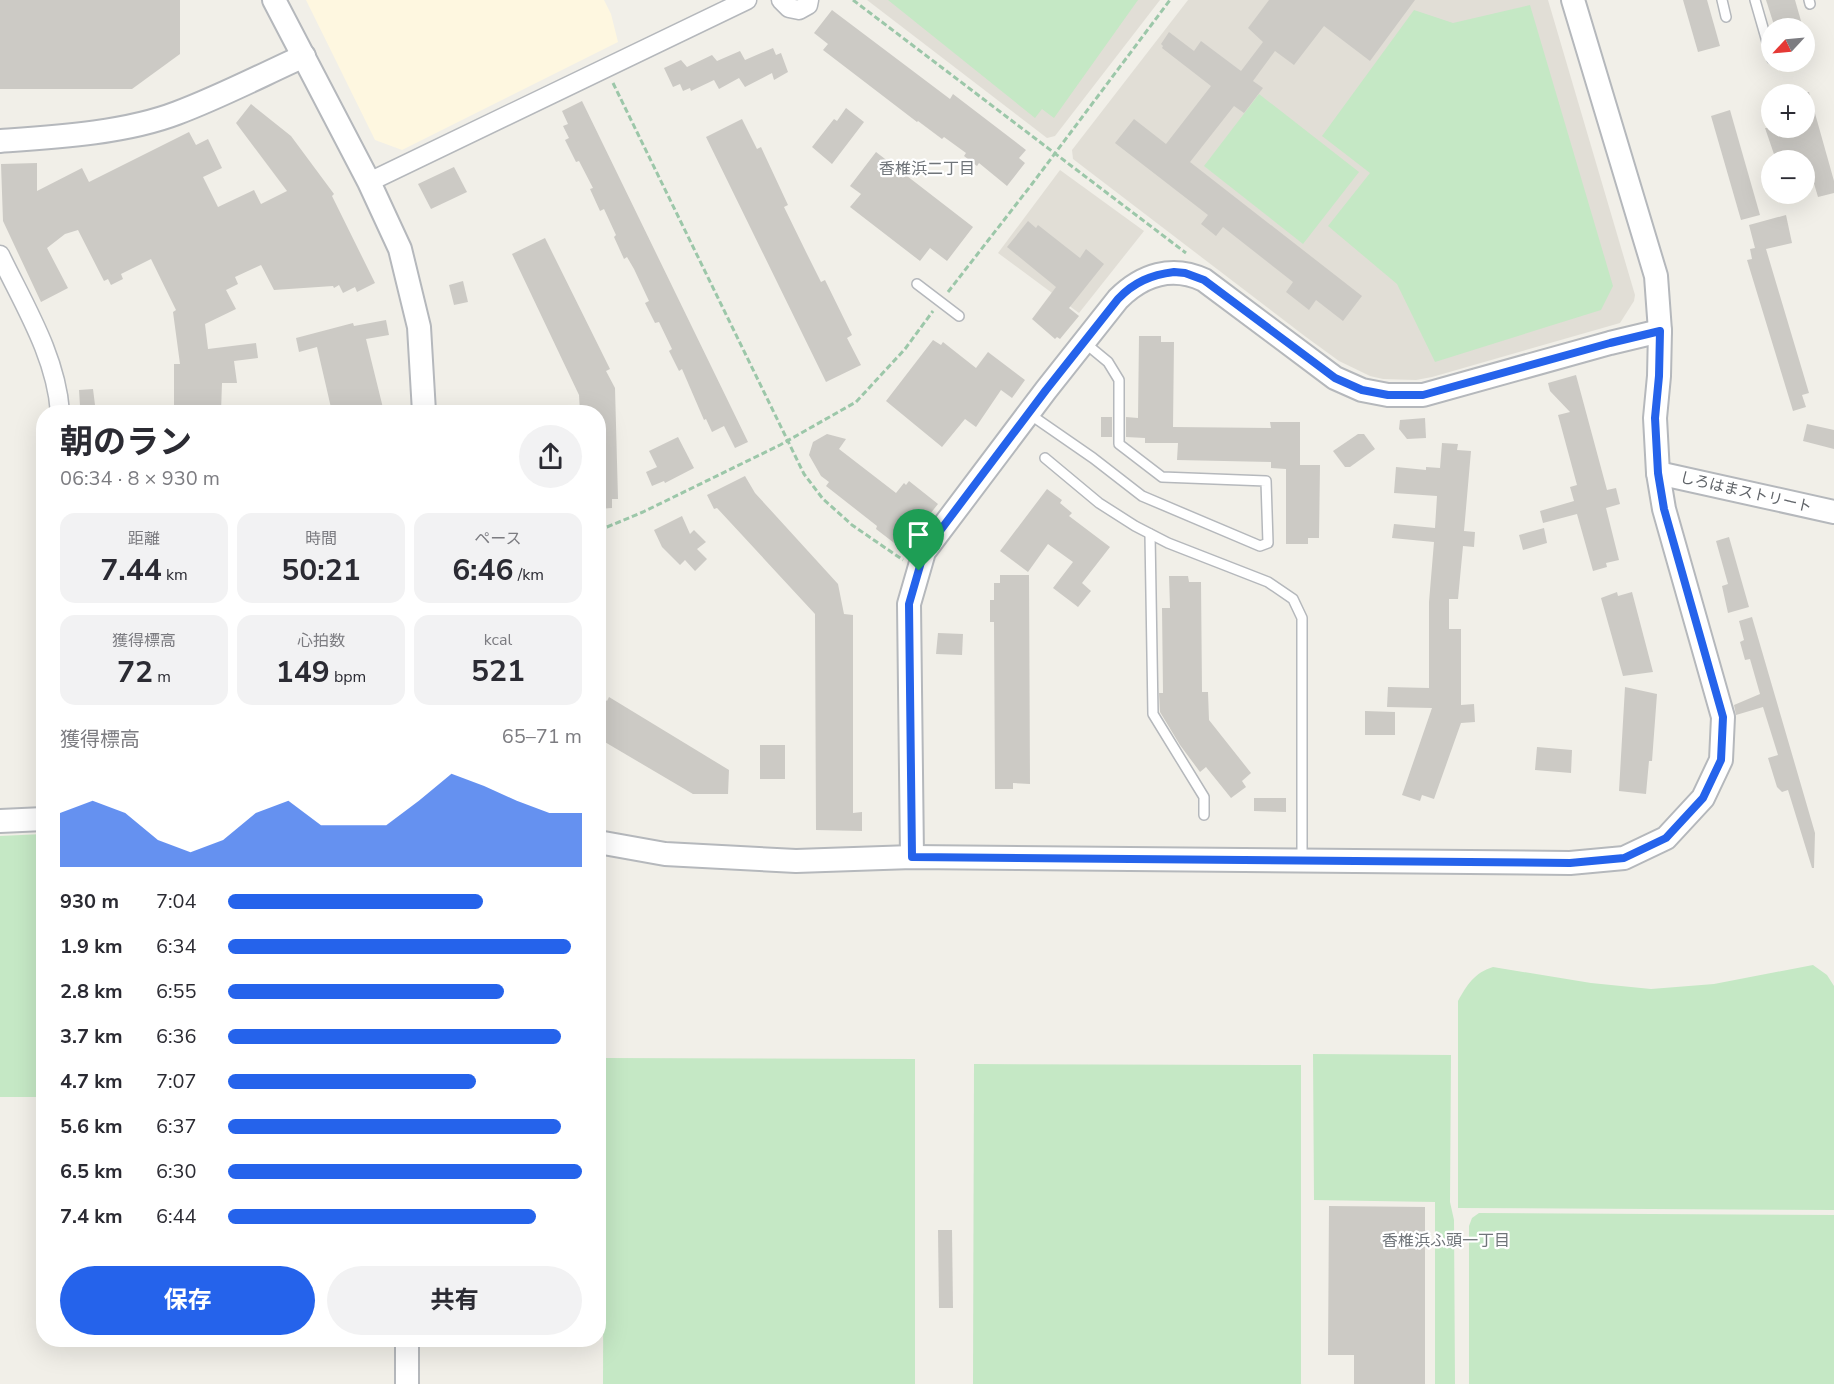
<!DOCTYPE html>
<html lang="ja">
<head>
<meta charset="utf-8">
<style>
	body { margin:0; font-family:"Nunito Sans","Noto Sans JP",sans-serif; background:#f2f2f3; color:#2b2b33; height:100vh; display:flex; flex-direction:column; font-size:22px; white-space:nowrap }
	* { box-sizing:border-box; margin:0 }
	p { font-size:20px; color:#7c7c81 }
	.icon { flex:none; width:33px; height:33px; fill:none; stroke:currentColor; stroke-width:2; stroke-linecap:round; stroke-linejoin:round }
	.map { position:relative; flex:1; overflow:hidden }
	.details { position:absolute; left:36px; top:405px; width:570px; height:942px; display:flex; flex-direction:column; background:#fff; border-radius:24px; box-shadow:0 6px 24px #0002 }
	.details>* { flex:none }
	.needle { width:39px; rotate:244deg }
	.fabs { position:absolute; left:1761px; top:18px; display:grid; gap:12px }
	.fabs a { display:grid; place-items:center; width:54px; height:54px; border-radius:50%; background:#fff; box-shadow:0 6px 24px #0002; font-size:30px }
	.pin { position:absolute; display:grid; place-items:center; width:51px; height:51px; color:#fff; margin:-62px -26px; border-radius:50% 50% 50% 0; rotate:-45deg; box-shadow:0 0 6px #0007 }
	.pin .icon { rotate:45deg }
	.round { display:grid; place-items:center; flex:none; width:63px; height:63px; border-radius:32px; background:#f2f2f3 }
	.headline { display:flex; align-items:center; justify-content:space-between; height:102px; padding:0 24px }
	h1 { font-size:33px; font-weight:700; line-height:45px }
	.metrics { display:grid; grid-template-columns:repeat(3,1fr); gap:9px; height:102px; padding:6px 24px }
	.metrics div { display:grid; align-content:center; border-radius:15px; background:#f2f2f3; text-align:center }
	.metrics b { font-size:30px; font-weight:700 }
	.metrics small { font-size:16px; font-weight:400 }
	.metrics p { font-size:16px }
	.chart { height:168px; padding:12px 24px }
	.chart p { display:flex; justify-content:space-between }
	.chart svg { width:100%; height:108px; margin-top:6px; fill:#2563eb; opacity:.7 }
	.primary-button { display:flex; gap:12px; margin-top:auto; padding:12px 24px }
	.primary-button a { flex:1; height:69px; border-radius:36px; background:#2563eb; color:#fff; font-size:24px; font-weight:700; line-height:69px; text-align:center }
	.primary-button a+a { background:#f2f2f3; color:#2b2b33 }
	ul { padding:0 24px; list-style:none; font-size:20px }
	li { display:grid; grid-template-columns:96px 72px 1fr; align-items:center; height:45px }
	li i { height:15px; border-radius:8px; background:#2563eb }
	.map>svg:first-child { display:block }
	.commercial { fill:#fef7e0 }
	.education { fill:#e1ded6 }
	.green { fill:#c5e8c5 }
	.building { fill:#cccac5 }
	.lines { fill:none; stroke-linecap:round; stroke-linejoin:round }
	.service-casing { stroke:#b5b8bc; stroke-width:12 }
	.minor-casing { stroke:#b5b8bc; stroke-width:21 }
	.tertiary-casing { stroke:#b5b8bc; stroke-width:26 }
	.path { stroke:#9cc7a9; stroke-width:3; stroke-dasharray:6 3; stroke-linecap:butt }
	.service { stroke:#fff; stroke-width:9 }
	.minor { stroke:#fff; stroke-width:18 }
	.tertiary { stroke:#fff; stroke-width:22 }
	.route-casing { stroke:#fff; stroke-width:12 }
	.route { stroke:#2563eb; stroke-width:8 }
	.labels { text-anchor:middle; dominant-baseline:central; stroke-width:4.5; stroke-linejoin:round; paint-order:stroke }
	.street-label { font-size:15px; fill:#5f6368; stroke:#fff }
	.neighbourhood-label { font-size:16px; fill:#70757a; stroke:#fff }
</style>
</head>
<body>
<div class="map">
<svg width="1834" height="1384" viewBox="0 0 1834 1384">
	<rect width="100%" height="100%" fill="#f1efe8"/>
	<polygon class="commercial" points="306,0 604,0 611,14 618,42 402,150 375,140"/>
	<g class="education">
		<polygon points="867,0 1160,0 1055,136 1047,138"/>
		<polygon points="1188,0 1548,0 1635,295 1634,301 1620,323 1432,377 1416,380 1383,379 1370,376 1339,361 1306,337 1073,159 1072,150"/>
		<polygon points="1060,170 1144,231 1079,313 998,253"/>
	</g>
	<g class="green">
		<polygon points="888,0 1138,0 1054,118 1042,109 1035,118"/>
		<polygon points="1530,5 1613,286 1601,310 1435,362 1397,284 1328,226 1370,173 1322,136 1414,10 1453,23"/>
		<polygon points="1259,94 1359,172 1303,244 1204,166"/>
		<polygon points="43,834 43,1097 0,1097 0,836"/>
		<path d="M1813 965 1827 975 1834 986V1210L1458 1208V1001C1467 985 1474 973 1493 967L1591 983 1651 989 1714 984Z"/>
		<polygon points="1313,1054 1451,1055 1450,1202 1454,1220 1455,1384 1435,1384 1435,1202 1314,1200"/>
		<polygon points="604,1058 915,1059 915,1384 603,1384"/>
		<polygon points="974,1064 1301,1065 1301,1384 973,1384"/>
		<polygon points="1479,1213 1834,1215 1834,1384 1469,1384 1469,1226 1472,1218"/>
	</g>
	<g class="building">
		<polygon points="0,0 180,0 180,54 132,89 0,89"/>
		<polygon points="1269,0 1415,0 1370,61 1324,26 1294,65 1275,51 1253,81 1263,88 1244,113 1234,106 1190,162 1362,296 1343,321 1316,300 1309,310 1286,292 1293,282 1223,227 1216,236 1201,224 1208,215 1115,143 1134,119 1166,144 1211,86 1162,48 1163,46 1161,44 1169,32 1194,51 1201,41 1241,71 1263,42 1248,28"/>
		<polygon points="1683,0 1707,0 1720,46 1698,52"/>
		<polygon points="1766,0 1795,0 1803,28 1775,28"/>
		<polygon points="832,10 950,99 953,94 1026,150 1019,158 1025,163 1007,186 979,163 977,166 964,156 966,153 944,137 942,139 918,121 917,122 823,50 828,44 814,33"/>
		<polygon points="773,48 776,55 781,53 788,72 774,80 772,73 745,87 739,78 719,89 714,80 691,91 690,88 683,91 680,84 673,87 664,68 681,60 687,67 712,55 717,61 740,51 745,60"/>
		<polygon points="1804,92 1809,92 1834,181 1834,193 1818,197 1807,160 1776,160 1765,128 1804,128"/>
		<polygon points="582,101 748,442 735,448 724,426 712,432 706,419 704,420 682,369 679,371 669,351 672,349 659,322 655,323 645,303 649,301 634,269 627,257 624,259 614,237 616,235 604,209 600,211 590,189 593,188 579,161 576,162 565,140 569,138 563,126 568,124 562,111"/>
		<polygon points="251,104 291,136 334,194 332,196 375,283 357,292 355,287 343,293 339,285 334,288 333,286 274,290 261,265 235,277 238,284 226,290 236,309 205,324 208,349 256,343 258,358 234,361 237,383 222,383 221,412 174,412 174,364 180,364 173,312 176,310 151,259 121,274 123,279 111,285 108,279 104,281 78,230 65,234 47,248 68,288 41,302 3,221 1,164 37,163 37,191 82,168 89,182 189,132 196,145 208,139 222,168 203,177 218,207 254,190 261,204 287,191 236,123"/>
		<polygon points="846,108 864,122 832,164 812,147 834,119 837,121"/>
		<polygon points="1730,110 1760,215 1741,220 1711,116"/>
		<polygon points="742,119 757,149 761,147 788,205 784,207 806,252 821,282 825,280 852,335 847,338 861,365 826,382 706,137"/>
		<polygon points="876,152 973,227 947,261 930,248 920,261 850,207 861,194 850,186"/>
		<polygon points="454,167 467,192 431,209 418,184"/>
		<polygon points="1786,215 1792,243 1766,249 1809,393 1802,395 1806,407 1793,411 1747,260 1752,259 1750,249 1755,248 1749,225"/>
		<polygon points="1028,221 1036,228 1038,225 1080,258 1086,249 1104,264 1069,308 1079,316 1060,339 1057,337 1055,339 1032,319 1056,287 1007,247"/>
		<polygon points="545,238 610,369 606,371 615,388 618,499 612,499 612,508 598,509 598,412 580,412 579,395 512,254"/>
		<polygon points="463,281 468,302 454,305 449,285"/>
		<polygon points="386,320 389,335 366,339 384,412 332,412 317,347 299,352 296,338 353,323 354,326"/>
		<polygon points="1139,336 1161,336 1161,342 1174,342 1173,427 1271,428 1270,422 1300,422 1300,465 1320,465 1319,538 1308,538 1308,544 1286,544 1286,469 1271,468 1271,462 1177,460 1178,443 1145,443 1145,438 1126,437 1126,417 1138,418"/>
		<polygon points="933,340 941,345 943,342 976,368 988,352 1025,380 1012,398 1001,390 976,427 965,419 942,447 886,401"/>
		<polygon points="1576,375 1607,490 1616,488 1620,504 1606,508 1619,560 1606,563 1607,567 1593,571 1577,514 1543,523 1540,511 1574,501 1570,487 1577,485 1558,415 1570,412 1550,391 1548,383"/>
		<polygon points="93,389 95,405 80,406 79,390"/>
		<rect x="1101" y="417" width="11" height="20"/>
		<polygon points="1425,418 1426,438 1407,439 1399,429 1400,420"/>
		<polygon points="1807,424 1834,430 1834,449 1803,441"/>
		<polygon points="827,434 846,439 839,449 896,493 904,483 906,485 909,481 938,504 902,549 876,529 877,526 826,486 829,482 821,476 809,455 813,442"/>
		<polygon points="1358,434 1364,434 1375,449 1350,467 1345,467 1333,451"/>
		<polygon points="678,437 694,468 665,483 664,481 652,486 646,472 657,467 649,451"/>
		<polygon points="1442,443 1458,444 1457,450 1471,451 1464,531 1475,532 1474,547 1463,546 1458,599 1449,599 1449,629 1461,629 1461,705 1474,704 1475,722 1461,723 1434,799 1422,795 1420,801 1402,795 1432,708 1387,707 1388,687 1429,688 1429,602 1434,542 1392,538 1394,524 1435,528 1437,496 1394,493 1396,467 1426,470 1426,467 1440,468"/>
		<polygon points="745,476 755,493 838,584 844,614 853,615 853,813 862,812 862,831 816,830 815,614 717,508 714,509 707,495"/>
		<polygon points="1047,489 1062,500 1060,503 1072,513 1069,516 1110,547 1082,583 1091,591 1078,607 1053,588 1073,562 1048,544 1028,572 1000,551"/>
		<polygon points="682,516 690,534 694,530 706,542 697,549 707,559 695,571 685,560 680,565 662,547 654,530"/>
		<polygon points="1544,528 1547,543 1523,550 1519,535"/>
		<polygon points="1729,537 1749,607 1728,613 1722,586 1728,584 1716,541"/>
		<polygon points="1000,575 1029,575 1030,784 1013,783 1013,789 995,789 994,622 990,622 990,600 994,600 994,583 1000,583"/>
		<polygon points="1169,576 1188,576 1189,582 1201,582 1202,692 1208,692 1209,720 1251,773 1242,781 1246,787 1231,798 1206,767 1200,772 1180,745 1160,712 1159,693 1163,693 1162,608 1170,608"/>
		<polygon points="1617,592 1618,596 1632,592 1653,672 1623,676 1601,598"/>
		<polygon points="1752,617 1815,833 1814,868 1812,868 1788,790 1782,792 1777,787 1768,758 1778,755 1763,707 1736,715 1734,705 1760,694 1750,659 1745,660 1740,642 1744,640 1739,621"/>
		<polygon points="938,633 963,634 962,655 936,654"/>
		<polygon points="1625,687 1657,694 1652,761 1649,761 1646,794 1619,791"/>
		<polygon points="598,694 607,701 609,697 729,770 728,794 693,794 598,738"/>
		<polygon points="1365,711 1395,712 1395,735 1365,735"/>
		<rect x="760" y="745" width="25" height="34"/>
		<polygon points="1537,747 1572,750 1571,773 1535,770"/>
		<polygon points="1254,798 1286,798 1286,812 1254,811"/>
		<polygon points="1329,1206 1425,1207 1425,1384 1354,1384 1354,1355 1328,1355"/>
		<polygon points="938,1230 952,1230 953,1308 939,1308"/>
	</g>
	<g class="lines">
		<defs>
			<g id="service">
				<polyline points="1722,0 1726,17"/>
				<polyline points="1755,0 1772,59"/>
				<polyline points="1809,0 1810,4"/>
				<polyline points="917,284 959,316"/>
				<polyline points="1028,413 1093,458 1142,496 1260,546 1268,543 1266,481 1162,477 1119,444 1119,380 1108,362 1085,343"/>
				<polyline points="1045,458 1099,503 1135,526 1168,543 1268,582 1293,599 1302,618 1302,861"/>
				<polyline points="1150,534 1153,714 1204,797 1204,815"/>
			</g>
			<g id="minor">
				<polyline points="781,0 789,8 799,10 808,5 809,0"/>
				<polyline points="369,182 747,0"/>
				<path d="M0 255C24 305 56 356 60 412"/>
			</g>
			<g id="tertiary">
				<polyline points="274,0 369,182 400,249 419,327 424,412"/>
				<path d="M0 141C56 137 125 133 177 113 220 97 262 75 304 56"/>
				<polyline points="1658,473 1834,512"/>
				<polyline points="0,821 44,819"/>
				<polyline points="598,842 665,854 796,861 912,857 1570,863 1624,858 1666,838 1703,798 1721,760 1723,717 1664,509 1658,473 1655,418 1659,376 1660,331 1656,276 1573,0"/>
				<path d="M912 857 909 604 924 552 1046 390 1118 299C1142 275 1172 265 1204 280L1335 378 1362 390 1388 395H1423L1610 343 1660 331"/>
				<polyline points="407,1384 407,1340"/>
			</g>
		</defs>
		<use href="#service" class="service-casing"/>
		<use href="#minor" class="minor-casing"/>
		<use href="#tertiary" class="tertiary-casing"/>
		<g class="path">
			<polyline points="853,0 1186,253"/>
			<polyline points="613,83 804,474 823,499 852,525 903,560"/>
			<polyline points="948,292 1032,184 1170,0"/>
			<polyline points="598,528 607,527 643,512 780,445 856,402 905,349 933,311"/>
		</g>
		<use href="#service" class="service"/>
		<use href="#minor" class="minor"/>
		<use href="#tertiary" class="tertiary"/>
	</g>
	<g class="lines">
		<defs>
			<path id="route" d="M1174 272 1185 273 1204 280 1335 378 1362 390 1388 395H1423L1610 343 1660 331 1659 376 1655 418 1658 473 1664 509 1723 717 1721 760 1703 798 1666 838 1624 858 1570 863 912 857 909 604 924 552 1046 390 1118 299C1134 282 1151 275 1174 272Z"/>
		</defs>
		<use href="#route" class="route-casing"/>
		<use href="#route" class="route"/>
	</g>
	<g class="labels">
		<g class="street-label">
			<text transform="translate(1746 492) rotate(13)">しろはまストリート</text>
		</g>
		<g class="neighbourhood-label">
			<text x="927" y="169">香椎浜二丁目</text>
			<text x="1446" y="1241">香椎浜ふ頭一丁目</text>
		</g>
	</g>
</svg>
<div class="fabs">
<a><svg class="needle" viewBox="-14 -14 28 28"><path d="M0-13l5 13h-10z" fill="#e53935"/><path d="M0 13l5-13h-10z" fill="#7c7c81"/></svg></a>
<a>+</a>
<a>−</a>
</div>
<div class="pin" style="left:919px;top:571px;background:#1e9e55"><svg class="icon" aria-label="arrive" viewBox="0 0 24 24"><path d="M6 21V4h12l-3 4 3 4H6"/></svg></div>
<section class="details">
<div class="headline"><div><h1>朝のラン</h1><p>06:34 · 8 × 930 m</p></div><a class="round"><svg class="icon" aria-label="share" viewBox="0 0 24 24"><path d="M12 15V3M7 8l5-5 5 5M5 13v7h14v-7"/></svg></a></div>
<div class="metrics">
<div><p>距離</p><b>7.44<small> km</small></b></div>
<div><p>時間</p><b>50:21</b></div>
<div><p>ペース</p><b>6:46<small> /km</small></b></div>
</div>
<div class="metrics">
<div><p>獲得標高</p><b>72<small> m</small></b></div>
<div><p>心拍数</p><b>149<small> bpm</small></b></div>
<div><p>kcal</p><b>521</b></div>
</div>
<div class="chart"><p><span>獲得標高</span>65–71 m</p>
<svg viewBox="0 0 160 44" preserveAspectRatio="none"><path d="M0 44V22L10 17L20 22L30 33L40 38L50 33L60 22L70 17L80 27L90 27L100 27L110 17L120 6L130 11L140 17L150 22L160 22V44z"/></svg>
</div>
<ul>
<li><b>930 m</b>7:04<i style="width:72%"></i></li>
<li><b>1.9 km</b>6:34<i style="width:97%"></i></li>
<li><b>2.8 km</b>6:55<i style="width:78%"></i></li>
<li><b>3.7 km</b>6:36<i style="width:94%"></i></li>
<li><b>4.7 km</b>7:07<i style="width:70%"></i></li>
<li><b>5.6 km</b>6:37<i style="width:94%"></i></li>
<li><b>6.5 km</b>6:30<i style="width:100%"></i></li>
<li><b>7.4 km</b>6:44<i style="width:87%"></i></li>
</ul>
<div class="primary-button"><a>保存</a><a>共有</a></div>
</section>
</div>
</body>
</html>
